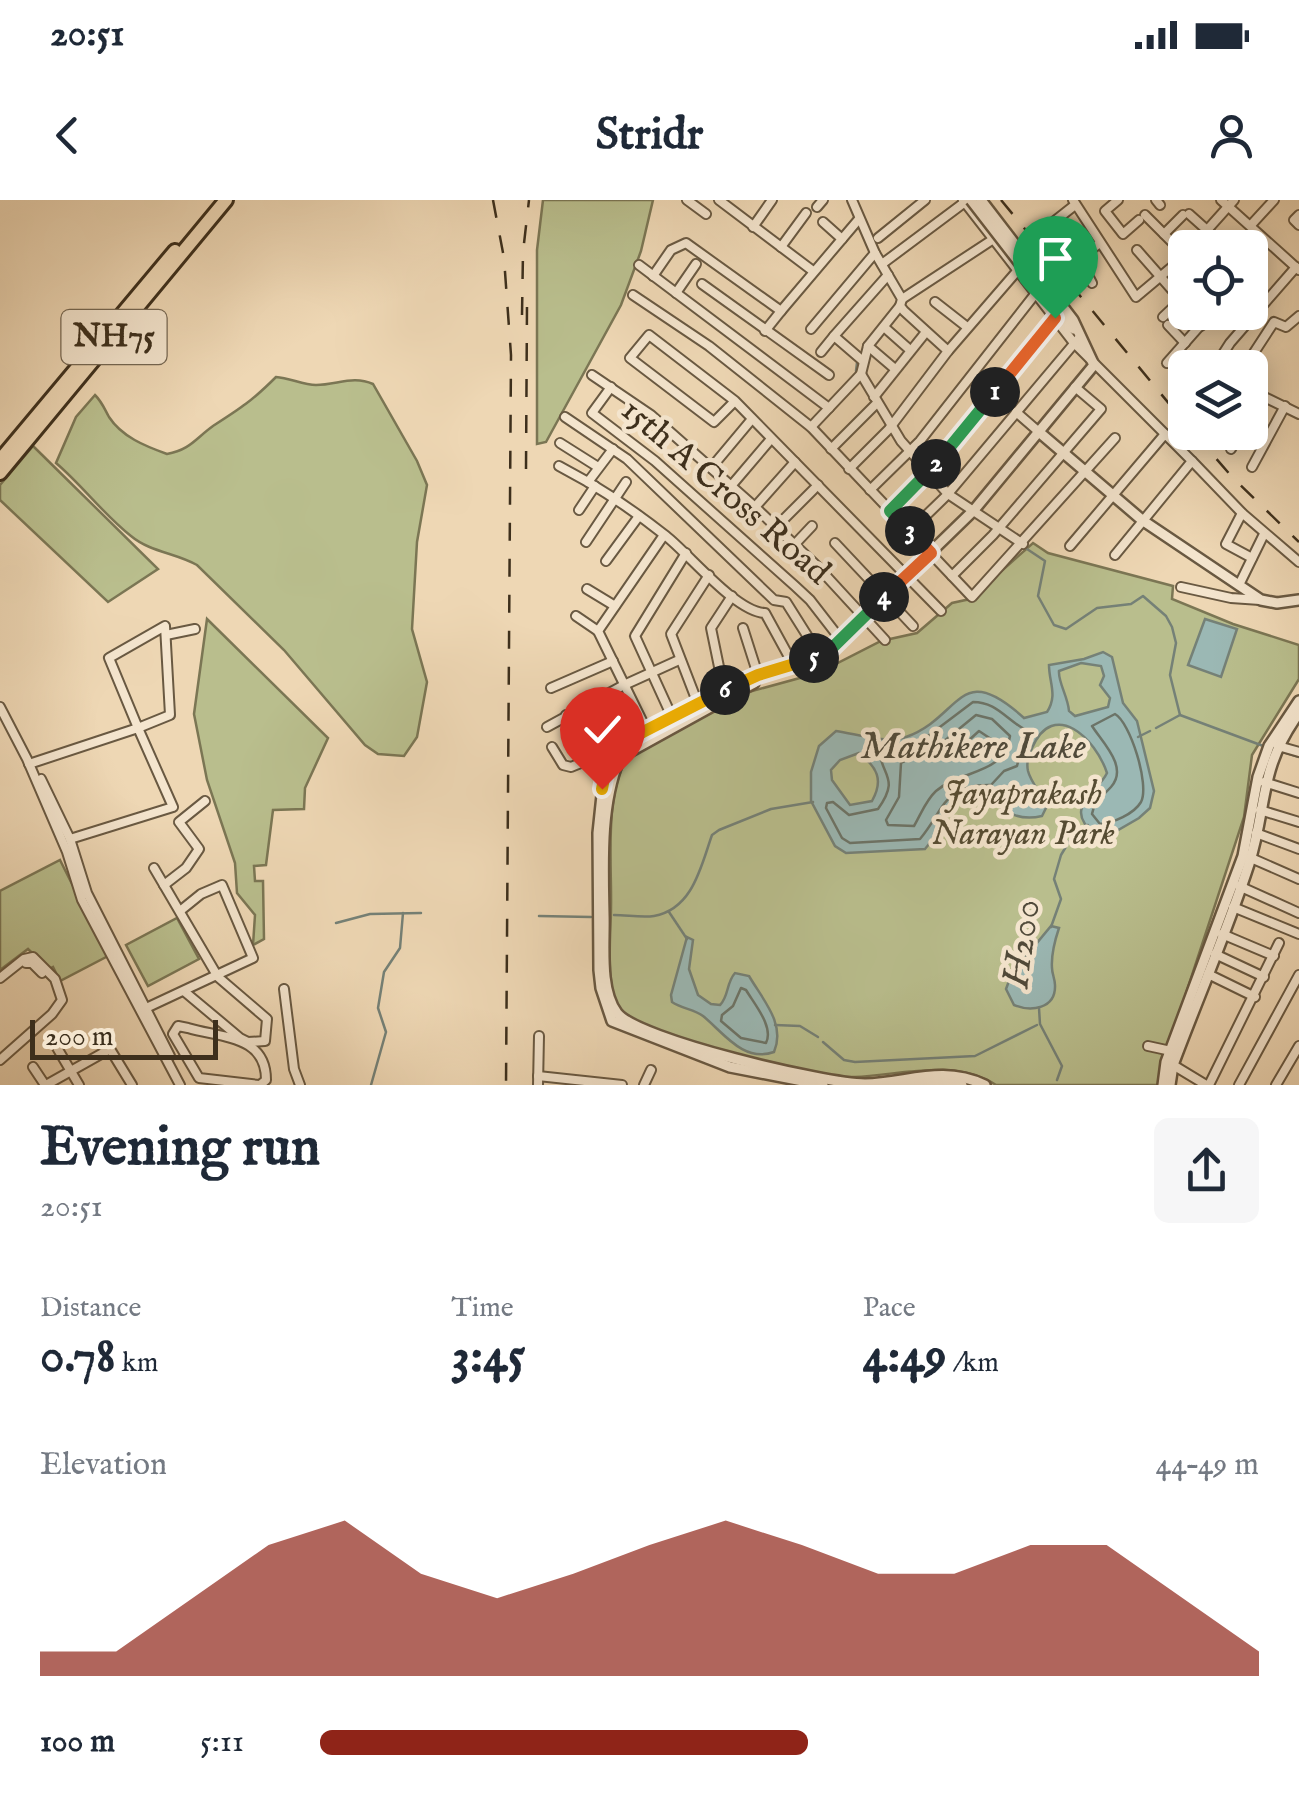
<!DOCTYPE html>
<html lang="en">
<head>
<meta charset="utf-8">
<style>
	body { margin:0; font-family:"IM FELL English",serif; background:#f6f6f7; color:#1f2937; height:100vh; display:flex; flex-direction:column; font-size:38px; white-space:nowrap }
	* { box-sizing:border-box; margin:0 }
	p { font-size:32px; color:#747a83 }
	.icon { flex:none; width:55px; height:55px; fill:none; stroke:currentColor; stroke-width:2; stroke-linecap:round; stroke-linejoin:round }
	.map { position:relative; height:885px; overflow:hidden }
	.sheet { display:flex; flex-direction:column; background:#fff; flex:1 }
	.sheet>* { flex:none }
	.tools { position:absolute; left:1168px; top:30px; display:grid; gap:20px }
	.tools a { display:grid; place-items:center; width:100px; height:100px; border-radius:15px; background:#fff; box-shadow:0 5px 25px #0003; font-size:50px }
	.scale { position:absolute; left:30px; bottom:25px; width:188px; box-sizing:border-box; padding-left:10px; border:5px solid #3d2f1c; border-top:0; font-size:28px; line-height:35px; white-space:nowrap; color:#3d2f1c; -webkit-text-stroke:8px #f4e5ce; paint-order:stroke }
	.pin { position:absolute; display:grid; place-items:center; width:85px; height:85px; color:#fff; margin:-102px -42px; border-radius:50% 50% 50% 0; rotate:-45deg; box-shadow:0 0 10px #0007 }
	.pin .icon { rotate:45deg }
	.km { position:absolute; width:50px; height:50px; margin:-25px; border-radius:50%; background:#222; color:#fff; font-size:28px; line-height:50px; text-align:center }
	.round { display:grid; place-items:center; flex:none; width:105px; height:105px; border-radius:15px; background:#f6f6f7 }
	.head { display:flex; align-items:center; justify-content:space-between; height:170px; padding:0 40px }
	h1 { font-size:55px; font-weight:800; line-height:75px }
	.figures { display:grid; grid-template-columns:repeat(3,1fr); gap:15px; height:170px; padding:10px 40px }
	.figures div { display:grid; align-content:center }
	.figures b { font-size:50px; font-weight:800 }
	.figures small { font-size:28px; font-weight:400 }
	.figures p { font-size:28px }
	.chart { height:280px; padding:20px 40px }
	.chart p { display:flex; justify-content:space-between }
	.chart svg { width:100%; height:180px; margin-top:10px; fill:#8f2418; opacity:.7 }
	ul { padding:0 40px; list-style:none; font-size:32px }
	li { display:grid; grid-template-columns:160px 120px 1fr; align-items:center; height:75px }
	li i { height:25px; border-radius:12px; background:#8f2418 }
	.status { display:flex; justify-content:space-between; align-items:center; height:70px; padding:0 50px; background:#fff; direction:ltr }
	.status svg { height:28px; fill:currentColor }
	header { display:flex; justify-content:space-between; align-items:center; height:130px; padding:0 40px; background:#fff; font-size:45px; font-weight:800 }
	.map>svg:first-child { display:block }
	.green { fill:#b9be8d; stroke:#7b7654; stroke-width:2.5 }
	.water { fill:#9bb8b4; stroke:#758177; stroke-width:2.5; fill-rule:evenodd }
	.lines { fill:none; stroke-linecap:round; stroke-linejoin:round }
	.shore { stroke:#6c7468; stroke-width:2.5 }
	.stream { stroke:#758177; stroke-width:2.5 }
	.minor-tunnel { stroke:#cbb596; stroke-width:8; stroke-dasharray:8 4; stroke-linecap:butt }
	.minor-casing { stroke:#695942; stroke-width:12 }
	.tertiary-casing { stroke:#695942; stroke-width:14 }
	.trunk-casing { stroke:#3d2f1c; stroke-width:18 }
	.minor { stroke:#f4e5ce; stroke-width:8 }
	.tertiary { stroke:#f4e5ce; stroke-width:9 }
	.trunk { stroke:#eed7b4; stroke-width:12 }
	.rail { stroke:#3d2f1c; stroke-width:2.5; stroke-dasharray:18 18; stroke-linecap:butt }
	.tertiary-bridge-casing { stroke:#695942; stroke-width:14; stroke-linecap:butt }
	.tertiary-bridge { stroke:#f4e5ce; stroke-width:9 }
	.split-1-casing { stroke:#fff; stroke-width:20 }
	.split-2-casing { stroke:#fff; stroke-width:20 }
	.split-3-casing { stroke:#fff; stroke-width:20 }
	.split-4-casing { stroke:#fff; stroke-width:20 }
	.split-5-casing { stroke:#fff; stroke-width:20 }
	.split-6-casing { stroke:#fff; stroke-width:20 }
	.split-7-casing { stroke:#fff; stroke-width:20 }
	.split-8-casing { stroke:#fff; stroke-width:20 }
	.split-1 { stroke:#f0652b; stroke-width:12 }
	.split-2 { stroke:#22a559; stroke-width:12 }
	.split-3 { stroke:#22a559; stroke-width:12 }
	.split-4 { stroke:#f0652b; stroke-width:12 }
	.split-5 { stroke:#22a559; stroke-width:12 }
	.split-6 { stroke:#f5b400; stroke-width:12 }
	.split-7 { stroke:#f5b400; stroke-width:12 }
	.split-8 { stroke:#f5b400; stroke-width:12 }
	.labels { text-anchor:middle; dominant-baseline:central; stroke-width:9; stroke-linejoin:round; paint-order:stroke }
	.shield { fill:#f4e5ce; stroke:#746651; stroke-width:2.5 }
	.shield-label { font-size:32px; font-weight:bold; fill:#3d2f1c }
	.street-label { font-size:35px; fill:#3d2f1c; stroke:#f4e5ce }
	.park-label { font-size:35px; font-style:italic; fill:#564c33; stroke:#f4e5ce }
	.water-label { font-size:38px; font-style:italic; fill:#504a3a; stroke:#f4e5ce }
</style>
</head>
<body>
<div class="status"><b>20:51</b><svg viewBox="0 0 49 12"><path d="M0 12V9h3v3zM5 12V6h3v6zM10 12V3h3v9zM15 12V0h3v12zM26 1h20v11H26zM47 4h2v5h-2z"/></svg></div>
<header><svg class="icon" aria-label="back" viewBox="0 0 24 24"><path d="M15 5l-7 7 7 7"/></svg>Stridr<svg class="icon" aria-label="person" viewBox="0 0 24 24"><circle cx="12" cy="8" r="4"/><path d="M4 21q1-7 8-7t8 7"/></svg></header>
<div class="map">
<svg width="1299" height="885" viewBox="0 0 1299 885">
	<rect width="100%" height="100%" fill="#eed7b4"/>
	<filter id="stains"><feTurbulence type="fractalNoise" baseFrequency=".002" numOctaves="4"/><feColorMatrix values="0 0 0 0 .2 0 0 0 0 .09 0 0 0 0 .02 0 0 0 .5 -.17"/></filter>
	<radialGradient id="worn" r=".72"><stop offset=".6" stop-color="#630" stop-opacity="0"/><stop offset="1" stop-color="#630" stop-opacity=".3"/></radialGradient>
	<g class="green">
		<polygon points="543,0 653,0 641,51 621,105 546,242 537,244 537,50"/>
		<path d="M276 177C290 178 303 185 316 185 337 185 353 175 373 184L417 261 427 285 417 342 412 429 427 482 417 537 404 556 378 554 365 545 284 450 197 365C176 353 150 352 131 336 104 315 82 285 56 263L76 217 95 195C102 202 104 208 109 217 122 237 145 246 167 254 190 250 196 238 213 226 241 208 252 201 276 177Z"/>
		<polygon points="33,246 158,369 108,402 0,300 0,285"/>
		<path d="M1033 343 1048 353 1173 386 1172 399 1233 424 1299 445V479L1252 555 1244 617 1168 848 1161 885H996C953 858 901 875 855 877 820 879 643 837 622 812 604 792 611 734 611 708 612 665 604 595 627 559L745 493 818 473 881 441 917 433 952 403 970 399Z"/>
		<polygon points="207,419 328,538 305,588 304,609 273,610 266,665 254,666 255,681 263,681 264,739 253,745 255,715 237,693 235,663 207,580 194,514"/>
		<polygon points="60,660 108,756 60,781 53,767 49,769 28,749 0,770 0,691"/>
		<polygon points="177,718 199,759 148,786 126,745"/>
	</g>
	<g class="water">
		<polygon points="1205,419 1237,429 1221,477 1188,465"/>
		<path d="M1103 452 1112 457 1123 503 1137 521 1154 591 1150 608 1139 618 1113 633 1096 635C1061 608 1097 594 1107 573 1096 539 1054 498 1032 548 1029 556 1026 562 1028 571 1031 583 1042 594 1047 606L1042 616C1017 622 1003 611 985 594 944 600 948 623 925 649L846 653 835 646 811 601V572L819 546 836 531C857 534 886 544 906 537 962 517 958 458 1024 518L1047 512C1058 495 1049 483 1049 465L1084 459ZM1081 463 1101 466 1104 476 1100 485 1110 498 1108 507 1075 516 1069 511C1068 497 1058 482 1059 471ZM859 553C877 567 884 580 872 601L850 605 832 580 831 570 840 560Z"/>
		<path d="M1051 726 1059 728C1055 740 1051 755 1052 768 1052 774 1055 779 1055 785 1056 809 1031 812 1014 805L1006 789 1012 773Z"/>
		<path d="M687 737 693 740 689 769 698 795 711 804 720 805C729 796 726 783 735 773L749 776C763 800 786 824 774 852 743 863 723 832 703 816 694 809 682 809 672 802L671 795Z"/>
	</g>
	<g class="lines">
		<g class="shore">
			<path d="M973 502C997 502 1006 520 1026 530L1017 566 1004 571 991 585C943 584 945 609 920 639L850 643 842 638 826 608 827 603 833 602 849 615 878 609C900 578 882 577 879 550L903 549 920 542Z"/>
			<path d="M1115 514C1130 522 1150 585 1141 602 1134 614 1113 623 1100 624L1092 614C1095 599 1101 598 1111 587 1129 567 1102 542 1092 526Z"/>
			<path d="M976 515 992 519 1010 536C1005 575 962 569 936 591 926 600 921 614 914 626L888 625 886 620 899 597 901 563 943 542Z"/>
			<polygon points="979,531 991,539 992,546 977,557 956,559 956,552"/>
			<path d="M741 788 746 790C755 805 774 827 766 843L741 838 721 821 722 815 733 806Z"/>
		</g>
		<g class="stream">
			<polyline points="856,171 857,163"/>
			<polyline points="1024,347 1045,361 1038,396 1054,425 1066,429 1097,408 1131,404 1143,396 1166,416 1172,427 1176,443 1170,475 1180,515"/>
			<polyline points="1156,528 1180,515 1266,547"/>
			<polyline points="1138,537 1150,531"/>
			<polyline points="1283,552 1299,557"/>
			<polyline points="669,712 687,739"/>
			<path d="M614 715C627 715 642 718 654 716 693 709 701 666 712 635L719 630 771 609 813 602"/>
			<polyline points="539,716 591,717"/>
			<polyline points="336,723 370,714 421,713"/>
			<polyline points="1051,727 1061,699 1054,679 1061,655 1076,630 1088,625"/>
			<polyline points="1039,808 1040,824 1062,866 1057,880"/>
			<polyline points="775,825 800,826 818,837"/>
			<polyline points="823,842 844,860 855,862 975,856 1037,825"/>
			<polyline points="371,885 386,832 378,808 384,772 400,748 403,713"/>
		</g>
		<polyline class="minor-tunnel" points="1026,42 1042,31"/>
		<defs>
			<g id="minor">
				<polyline points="687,0 706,14"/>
				<polyline points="719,0 813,71"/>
				<polyline points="852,0 875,53 902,99 900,106 904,111 948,151"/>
				<polyline points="963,0 1074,143 1165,234"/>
				<polyline points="1073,0 1136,97 1185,56"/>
				<polyline points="1118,0 1105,11 1123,34 1139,20"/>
				<polyline points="1156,0 1160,5"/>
				<polyline points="1221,0 1299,70"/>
				<polyline points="817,7 823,0"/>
				<polyline points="1189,14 1227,48"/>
				<polyline points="1145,15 1185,55"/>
				<polyline points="1299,15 1294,20 1299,25"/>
				<polyline points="823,22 842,39"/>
				<polyline points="1251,25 1274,0"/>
				<polyline points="753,27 772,0"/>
				<polyline points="1042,31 1075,5"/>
				<polyline points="1164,34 1183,15"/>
				<polyline points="878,38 925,0"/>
				<polyline points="781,47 806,13"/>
				<polyline points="1191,48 1234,0"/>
				<polyline points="1137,50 1181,100 1163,117"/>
				<polyline points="882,64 965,2"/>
				<polyline points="639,65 829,208"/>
				<polyline points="1250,67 1256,60"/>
				<polyline points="653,76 671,50 686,43 781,111 859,19"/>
				<polyline points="1092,83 1079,58 1100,43"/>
				<polyline points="702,84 829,175"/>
				<polyline points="676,93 696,64"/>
				<polyline points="633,95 709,146 811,227 972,397 1115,238"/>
				<polyline points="902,99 995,38"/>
				<polyline points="935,102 967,127"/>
				<polyline points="1189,112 1201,126"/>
				<polyline points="1168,125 1185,143"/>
				<polyline points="884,127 910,150"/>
				<polyline points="811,129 875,53"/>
				<polyline points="765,131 781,111"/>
				<polyline points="834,136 888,75"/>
				<polyline points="868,146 895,169"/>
				<polyline points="821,152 834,136 863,161"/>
				<polyline points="1167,163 1212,112"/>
				<polyline points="1200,164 1204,168"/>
				<polyline points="1214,168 1230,143 1296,67"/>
				<polyline points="1244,168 1274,122 1286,127 1299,116"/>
				<polyline points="861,174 901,241 948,294 1023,344"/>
				<polyline points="592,175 651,215 755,307 817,366 885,440"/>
				<polyline points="611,187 592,213 655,261 795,386 810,400 841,440"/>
				<polyline points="1250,190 1299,214"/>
				<polyline points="874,197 926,132"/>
				<polyline points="735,201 714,222 630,158 649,135 735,201 941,411"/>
				<polyline points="1016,212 1039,232"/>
				<polyline points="1250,214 1262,193"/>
				<polyline points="565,217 627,259 774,400 786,402 820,456"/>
				<polyline points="811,227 861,174 868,146 900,106"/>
				<polyline points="560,243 598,267"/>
				<path d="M613 249 588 282C615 298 642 317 666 336 690 355 736 412 765 413L794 466"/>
				<polyline points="831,249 877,203"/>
				<polyline points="1231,249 1240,232"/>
				<polyline points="1192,261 1242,313 1299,362"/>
				<polyline points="559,266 588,282"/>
				<polyline points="1252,267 1285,206"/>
				<polyline points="711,268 752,219"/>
				<polyline points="849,269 889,229 948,151 1018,70"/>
				<polyline points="731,286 771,239"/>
				<polyline points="870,290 920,241 1036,93"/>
				<polyline points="755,307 795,262"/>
				<polyline points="579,310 595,286"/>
				<polyline points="890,311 939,261 1055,118"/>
				<polyline points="1242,313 1226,344 1252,358"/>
				<polyline points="776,327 818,285"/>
				<polyline points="910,331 947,295 1078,139"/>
				<polyline points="586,342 626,282"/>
				<polyline points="835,343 913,426"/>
				<polyline points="795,344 812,326"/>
				<polyline points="1070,346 1165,234 1192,261 1115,355"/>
				<polyline points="606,361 639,316"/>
				<polyline points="952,376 993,335 1101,209 1075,187"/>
				<polyline points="1239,385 1264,334"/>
				<polyline points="1181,387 1231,398 1260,400"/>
				<polyline points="587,389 615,406"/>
				<polyline points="576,416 598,431"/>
				<polygon points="165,426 170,515 138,528 109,458"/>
				<polyline points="743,428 758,475"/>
				<polyline points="166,435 195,429"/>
				<polyline points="551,488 613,461"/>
				<polyline points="724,491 711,428 732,396"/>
				<polyline points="698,504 671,434 709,375"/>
				<polyline points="0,507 27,559 67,652 82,700 180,885"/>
				<polyline points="566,515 593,559"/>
				<polyline points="672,517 635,436 686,353"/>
				<polyline points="547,527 624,485 679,460"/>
				<polyline points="648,533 598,431 664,335"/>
				<polyline points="1278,546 1299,552"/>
				<polyline points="552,547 563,565 571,567 620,547 591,502"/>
				<polyline points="29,564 138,528 173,607 70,639"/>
				<polyline points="41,579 70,639 87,693 170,856"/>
				<polyline points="1264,582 1299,593"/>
				<polyline points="1260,610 1299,622"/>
				<polyline points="1256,633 1299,649"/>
				<polyline points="1251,658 1299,679"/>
				<polyline points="154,668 218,777 267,819 265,841 248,842 240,838 185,792"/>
				<polyline points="164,685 186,668 199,649 179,622 205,601"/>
				<polyline points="1239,686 1299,713"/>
				<polyline points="1233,707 1299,734"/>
				<polyline points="1222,734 1274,756"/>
				<polyline points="1215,754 1264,777"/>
				<polyline points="26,763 32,763 42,773"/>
				<polyline points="1208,774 1255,797"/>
				<polyline points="0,778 24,759 33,757 55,779 62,800 52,814 0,860"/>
				<polyline points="284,789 294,869 300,885"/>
				<polyline points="144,809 253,758 222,685 201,694 180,711"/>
				<polyline points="56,846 79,885"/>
				<polyline points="1148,846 1171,851"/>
				<polyline points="1173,865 1206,885"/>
				<polyline points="33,867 45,885"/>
				<polyline points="538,876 622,885"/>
				<polyline points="46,885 110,849 132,885"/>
				<path d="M259 885 199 878 173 834 178 826 188 828C221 838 266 835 266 880L260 885"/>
				<polyline points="538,885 539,836"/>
				<polyline points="644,885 651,870"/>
				<polyline points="1209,885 1279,743"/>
				<polyline points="1239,885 1299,775"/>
				<polyline points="1276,885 1299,846"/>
			</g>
			<g id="tertiary">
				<polyline points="1022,66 1067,124 1074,129"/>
				<polyline points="1039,232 1142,320 1261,400 1277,403 1299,400"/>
				<path d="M754 483 620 557C600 604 603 664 604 715 605 743 599 789 617 813 638 840 827 884 865 884 908 883 941 865 985 885"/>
				<polyline points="823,885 730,867 612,821 601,788 599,770 598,633 605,567 608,557 620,547 698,504 755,476 828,452 974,310 1094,165 1073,120 1027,60"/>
				<polyline points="897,885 916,882 962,885"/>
				<polyline points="1163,885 1166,862 1243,656 1258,577 1269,546 1299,501"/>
				<path d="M1170 885 1173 865C1198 798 1227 732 1249 664 1268 604 1258 570 1299 513"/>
			</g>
			<g id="trunk">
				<polyline points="0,260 175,51"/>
				<polyline points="0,273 226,0"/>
			</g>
		</defs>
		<use href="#minor" class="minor-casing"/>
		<use href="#tertiary" class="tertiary-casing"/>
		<use href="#trunk" class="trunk-casing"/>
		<use href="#minor" class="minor"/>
		<use href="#tertiary" class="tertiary"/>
		<use href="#trunk" class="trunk"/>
		<g class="rail">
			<polyline points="493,0 504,58 511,155 506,885"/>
			<polyline points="1001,0 1185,223"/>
			<polyline points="522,115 523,52 529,0"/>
			<polyline points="1193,232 1233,278 1299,342"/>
			<polyline points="526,269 527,104"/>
		</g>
		<defs>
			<g id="tertiary-bridge">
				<polyline points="971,0 1022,66"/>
				<polyline points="981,0 1027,60"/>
			</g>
		</defs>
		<use href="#tertiary-bridge" class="tertiary-bridge-casing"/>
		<use href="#tertiary-bridge" class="tertiary-bridge"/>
	</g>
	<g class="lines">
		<defs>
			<polyline id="split-1" points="995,192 1055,118"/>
			<polyline id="split-2" points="936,264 995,192"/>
			<polyline id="split-3" points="910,331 890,311 936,264"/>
			<polyline id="split-4" points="884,397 931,353 910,331"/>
			<polyline id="split-5" points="814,458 828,452 884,397"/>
			<polyline id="split-6" points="725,490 758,475 814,458"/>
			<polyline id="split-7" points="641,533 725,490"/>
			<polyline id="split-8" points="602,589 608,557 641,533"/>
		</defs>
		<use href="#split-1" class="split-1-casing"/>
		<use href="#split-2" class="split-2-casing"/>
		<use href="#split-3" class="split-3-casing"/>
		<use href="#split-4" class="split-4-casing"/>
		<use href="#split-5" class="split-5-casing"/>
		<use href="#split-6" class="split-6-casing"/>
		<use href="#split-7" class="split-7-casing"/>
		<use href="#split-8" class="split-8-casing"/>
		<use href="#split-1" class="split-1"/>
		<use href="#split-2" class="split-2"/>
		<use href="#split-3" class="split-3"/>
		<use href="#split-4" class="split-4"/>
		<use href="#split-5" class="split-5"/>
		<use href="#split-6" class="split-6"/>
		<use href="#split-7" class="split-7"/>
		<use href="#split-8" class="split-8"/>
	</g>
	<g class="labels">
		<rect class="shield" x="61.5" y="110" width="105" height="54" rx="8"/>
		<g class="shield-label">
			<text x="114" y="137">NH75</text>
		</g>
		<g class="street-label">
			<text transform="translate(725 292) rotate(41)">15th A Cross Road</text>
		</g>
		<g class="park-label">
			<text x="1023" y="594">Jayaprakash<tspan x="1023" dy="40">Narayan Park</tspan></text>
		</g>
		<g class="water-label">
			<text x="973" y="548">Mathikere Lake</text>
			<text transform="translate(1023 743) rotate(-82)">H200</text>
		</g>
	</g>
	<rect width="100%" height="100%" filter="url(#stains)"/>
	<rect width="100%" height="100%" fill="url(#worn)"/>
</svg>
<div class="tools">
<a><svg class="icon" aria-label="locate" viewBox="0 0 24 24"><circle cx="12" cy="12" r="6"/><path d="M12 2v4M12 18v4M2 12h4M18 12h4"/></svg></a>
<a><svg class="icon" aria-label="layers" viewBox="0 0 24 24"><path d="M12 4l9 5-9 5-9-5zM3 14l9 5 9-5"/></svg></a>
</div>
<div class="scale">200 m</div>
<div class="pin" style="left:1055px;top:118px;background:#1e9e55"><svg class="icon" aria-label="arrive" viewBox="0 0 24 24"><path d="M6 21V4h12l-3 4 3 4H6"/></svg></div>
<div class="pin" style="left:602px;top:589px;background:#d93025"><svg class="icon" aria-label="check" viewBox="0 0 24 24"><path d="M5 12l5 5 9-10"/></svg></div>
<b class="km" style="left:995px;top:192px">1</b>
<b class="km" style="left:936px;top:264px">2</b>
<b class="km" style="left:910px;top:331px">3</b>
<b class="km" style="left:884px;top:397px">4</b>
<b class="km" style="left:814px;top:458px">5</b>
<b class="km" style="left:725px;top:490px">6</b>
</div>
<section class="sheet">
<div class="head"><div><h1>Evening run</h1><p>20:51</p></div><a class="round"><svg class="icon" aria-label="share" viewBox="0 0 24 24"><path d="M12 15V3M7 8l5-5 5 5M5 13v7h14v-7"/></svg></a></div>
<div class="figures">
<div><p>Distance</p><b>0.78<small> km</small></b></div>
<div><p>Time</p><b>3:45</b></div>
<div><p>Pace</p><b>4:49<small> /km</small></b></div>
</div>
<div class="chart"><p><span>Elevation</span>44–49 m</p>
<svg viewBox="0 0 160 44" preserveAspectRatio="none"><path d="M0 44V38L10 38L20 25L30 12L40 6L50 19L60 25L70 19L80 12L90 6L100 12L110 19L120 19L130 12L140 12L150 25L160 38V44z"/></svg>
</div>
<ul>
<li><b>100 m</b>5:11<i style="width:52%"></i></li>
</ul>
</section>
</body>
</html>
